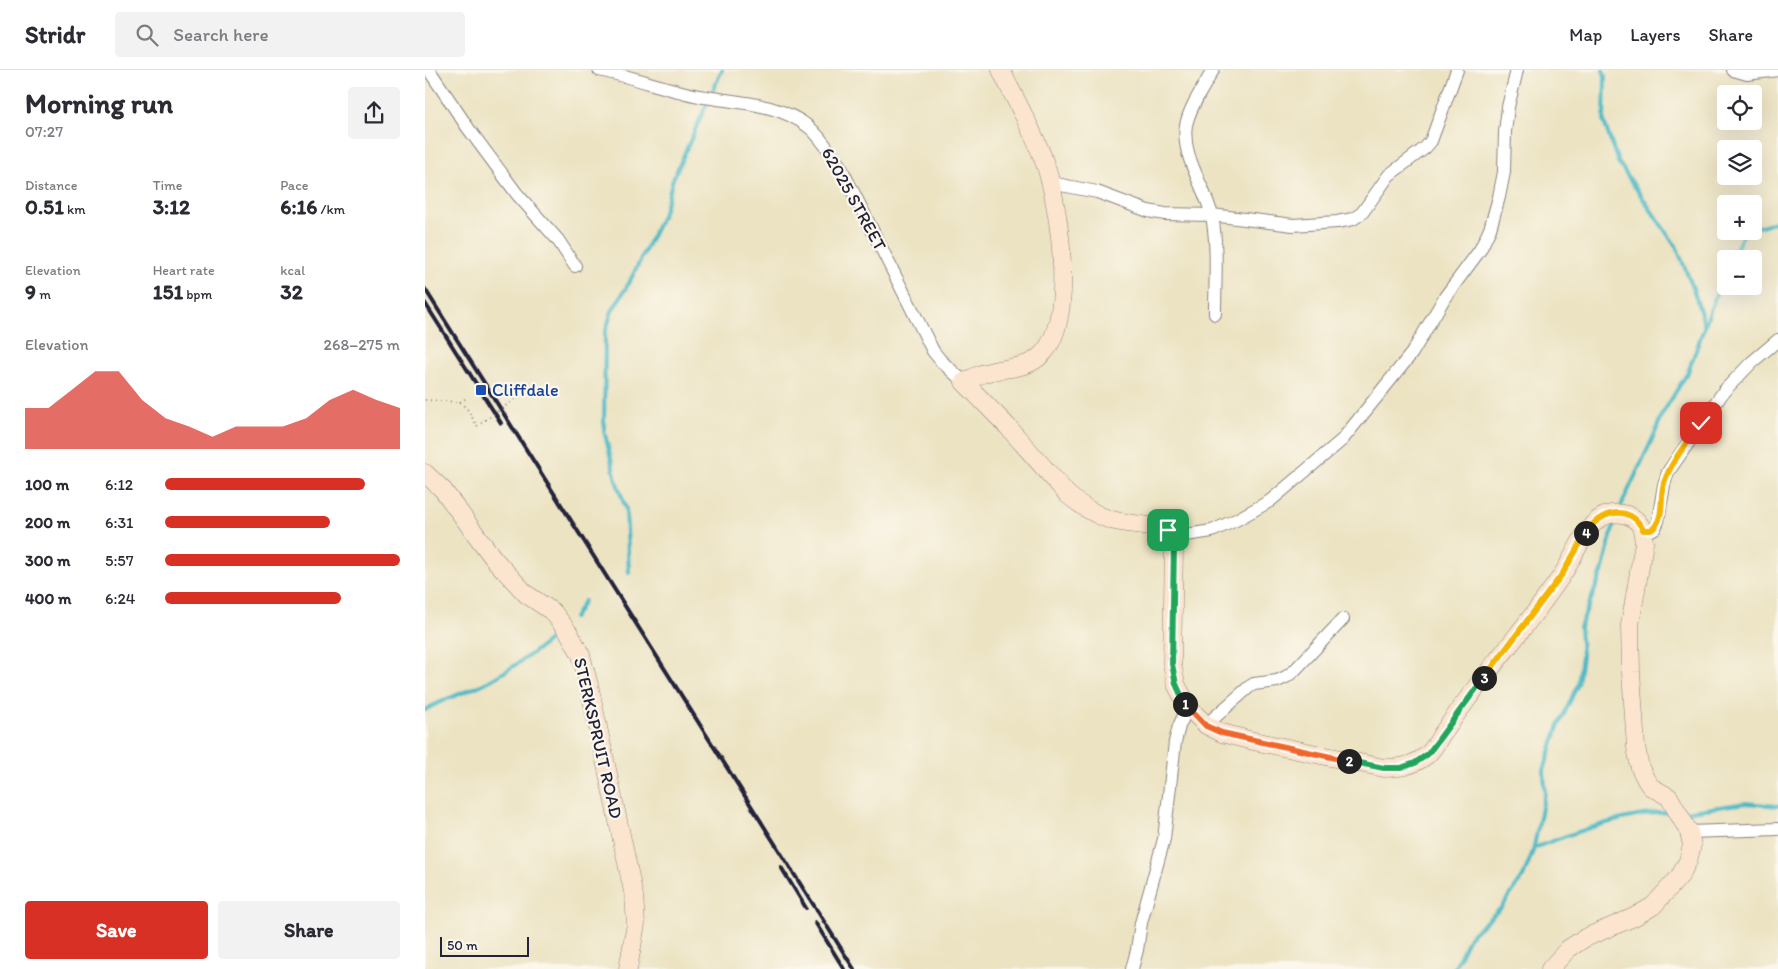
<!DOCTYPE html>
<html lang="en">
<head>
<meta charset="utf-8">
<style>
	body { margin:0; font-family:Itim,sans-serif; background:#f2f2f3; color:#2b2b33; height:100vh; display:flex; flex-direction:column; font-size:19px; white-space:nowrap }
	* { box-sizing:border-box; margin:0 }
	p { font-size:16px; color:#7c7c81 }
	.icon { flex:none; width:28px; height:28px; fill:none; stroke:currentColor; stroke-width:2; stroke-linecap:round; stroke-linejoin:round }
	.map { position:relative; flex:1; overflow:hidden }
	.sheet { display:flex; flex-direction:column; background:#fff; width:425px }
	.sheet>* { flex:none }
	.buttons { position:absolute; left:1292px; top:15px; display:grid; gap:10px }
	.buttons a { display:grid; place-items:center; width:45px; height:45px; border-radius:5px; background:#fff; box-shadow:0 5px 20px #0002; font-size:25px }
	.scale { position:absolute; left:15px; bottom:12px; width:89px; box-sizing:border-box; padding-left:5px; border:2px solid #22223b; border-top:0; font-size:14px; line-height:18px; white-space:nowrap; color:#22223b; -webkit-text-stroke:4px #fbf7ec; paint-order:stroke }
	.pin { position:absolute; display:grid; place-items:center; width:42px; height:42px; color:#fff; margin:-21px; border-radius:10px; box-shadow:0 2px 8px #0006 }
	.km { position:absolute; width:25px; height:25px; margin:-12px; border-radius:50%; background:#222; color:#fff; font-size:14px; line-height:25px; text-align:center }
	.round { display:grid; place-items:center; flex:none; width:52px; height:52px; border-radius:5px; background:#f2f2f3 }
	.head { display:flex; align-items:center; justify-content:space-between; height:85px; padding:0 25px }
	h1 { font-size:28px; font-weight:800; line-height:38px }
	.stats { display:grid; grid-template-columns:repeat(3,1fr); gap:8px; height:85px; padding:5px 25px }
	.stats div { display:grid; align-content:center }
	.stats b { font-size:21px; font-weight:800 }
	.stats small { font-size:14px; font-weight:400 }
	.stats p { font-size:14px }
	.chart { height:140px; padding:10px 25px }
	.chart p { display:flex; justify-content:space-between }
	.chart svg { width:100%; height:90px; margin-top:5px; fill:#d93025; opacity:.7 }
	.button { display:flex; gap:10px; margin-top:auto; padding:10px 25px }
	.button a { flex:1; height:58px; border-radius:5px; background:#d93025; color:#fff; font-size:20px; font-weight:800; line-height:58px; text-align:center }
	.button a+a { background:#f2f2f3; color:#2b2b33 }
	ul { padding:0 25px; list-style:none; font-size:16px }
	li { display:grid; grid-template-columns:80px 60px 1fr; align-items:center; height:38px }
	li i { height:12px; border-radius:6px; background:#d93025 }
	header { display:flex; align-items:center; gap:30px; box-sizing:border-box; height:70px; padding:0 25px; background:#fff; border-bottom:1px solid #e1e1e2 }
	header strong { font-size:24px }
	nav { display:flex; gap:28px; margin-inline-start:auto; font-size:18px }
	.search { width:350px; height:45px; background:#f2f2f3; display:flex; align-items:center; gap:12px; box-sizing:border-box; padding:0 18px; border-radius:5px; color:#7c7c81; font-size:19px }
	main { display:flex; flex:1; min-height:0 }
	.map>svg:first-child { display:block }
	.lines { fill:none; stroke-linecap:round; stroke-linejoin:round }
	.stream { stroke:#4cb9c6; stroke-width:4 }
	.street-casing { stroke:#87827e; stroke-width:14 }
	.secondary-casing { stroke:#87827e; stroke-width:19 }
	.path { stroke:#87827e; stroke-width:2; stroke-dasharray:1 4; stroke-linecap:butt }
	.street { stroke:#fff; stroke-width:12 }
	.secondary { stroke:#fbe5cf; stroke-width:18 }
	.rail { stroke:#22223b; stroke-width:4 }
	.path-bridge { stroke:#87827e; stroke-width:2; stroke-dasharray:1 4; stroke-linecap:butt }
	.split-1-casing { stroke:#fff; stroke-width:10 }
	.split-2-casing { stroke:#fff; stroke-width:10 }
	.split-3-casing { stroke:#fff; stroke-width:10 }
	.split-4-casing { stroke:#fff; stroke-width:10 }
	.split-5-casing { stroke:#fff; stroke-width:10 }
	.split-1 { stroke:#22a559; stroke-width:6 }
	.split-2 { stroke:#f0652b; stroke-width:6 }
	.split-3 { stroke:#22a559; stroke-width:6 }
	.split-4 { stroke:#f5b400; stroke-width:6 }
	.split-5 { stroke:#f5b400; stroke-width:6 }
	.transit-dot { fill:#1a4fb4; stroke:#fbf7ec; stroke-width:2 }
	.labels { text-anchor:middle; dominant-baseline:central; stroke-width:4.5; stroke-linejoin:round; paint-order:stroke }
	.street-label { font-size:18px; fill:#22223b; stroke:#fbf7ec }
	.transit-label { font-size:18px; fill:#164399; stroke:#fbf7ec; text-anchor:start }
</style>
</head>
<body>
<header>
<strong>Stridr</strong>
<div class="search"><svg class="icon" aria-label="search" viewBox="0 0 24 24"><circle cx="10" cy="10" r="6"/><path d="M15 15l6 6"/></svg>Search here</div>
<nav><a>Map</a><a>Layers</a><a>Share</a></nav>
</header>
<main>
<section class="sheet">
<div class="head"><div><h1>Morning run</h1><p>07:27</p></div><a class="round"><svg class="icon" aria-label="share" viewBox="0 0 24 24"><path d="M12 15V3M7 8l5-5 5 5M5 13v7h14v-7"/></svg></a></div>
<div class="stats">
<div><p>Distance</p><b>0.51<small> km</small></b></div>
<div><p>Time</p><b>3:12</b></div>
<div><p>Pace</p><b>6:16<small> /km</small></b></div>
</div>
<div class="stats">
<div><p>Elevation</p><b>9<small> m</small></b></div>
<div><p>Heart rate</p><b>151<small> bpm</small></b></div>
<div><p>kcal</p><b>32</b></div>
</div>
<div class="chart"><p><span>Elevation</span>268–275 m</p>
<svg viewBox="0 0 160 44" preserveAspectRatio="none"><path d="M0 44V24L10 24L20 15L30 6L40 6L50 20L60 29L70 33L80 38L90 33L100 33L110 33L120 29L130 20L140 15L150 20L160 24V44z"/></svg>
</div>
<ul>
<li><b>100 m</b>6:12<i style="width:85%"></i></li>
<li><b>200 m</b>6:31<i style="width:70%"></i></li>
<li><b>300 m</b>5:57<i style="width:100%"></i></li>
<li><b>400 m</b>6:24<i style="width:75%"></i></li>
</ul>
<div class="button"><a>Save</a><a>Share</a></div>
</section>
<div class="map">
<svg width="1353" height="899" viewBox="0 0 1353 899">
	<rect width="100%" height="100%" fill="#fbf7ec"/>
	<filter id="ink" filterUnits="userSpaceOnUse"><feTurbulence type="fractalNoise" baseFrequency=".02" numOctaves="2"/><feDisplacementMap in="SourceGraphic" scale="10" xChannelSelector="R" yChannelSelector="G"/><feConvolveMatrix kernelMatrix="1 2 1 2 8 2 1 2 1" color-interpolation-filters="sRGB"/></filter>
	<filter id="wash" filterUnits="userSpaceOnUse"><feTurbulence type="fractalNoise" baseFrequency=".0096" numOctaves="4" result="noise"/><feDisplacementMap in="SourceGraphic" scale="20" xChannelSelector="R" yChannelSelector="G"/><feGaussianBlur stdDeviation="1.12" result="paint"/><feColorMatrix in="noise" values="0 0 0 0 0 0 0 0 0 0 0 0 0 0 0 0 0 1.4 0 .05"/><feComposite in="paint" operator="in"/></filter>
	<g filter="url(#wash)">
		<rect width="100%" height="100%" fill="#ece3c2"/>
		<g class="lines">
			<g class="stream">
				<polyline points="1178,0 1180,6 1179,52 1193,92 1252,178 1268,218 1280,257"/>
				<polyline points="1329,158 1353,151"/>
				<polyline points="1306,189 1320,161"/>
				<polyline points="1196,436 1231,361 1236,346 1263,302 1301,197"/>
				<polyline points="204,503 201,439 191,410 179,360 180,263 187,241 204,213 239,142 248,109 297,0"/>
				<polyline points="149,548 159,531"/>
				<path d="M0 640C20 628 43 622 64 611 88 598 110 582 131 565"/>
				<polyline points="1259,742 1321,733 1353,736"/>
				<path d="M1109 778C1153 761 1199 744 1247 742"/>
				<polyline points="1029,899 1044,867 1076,838 1098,807 1108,781 1120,723 1119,700 1133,657 1153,614 1157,586 1155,557 1177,502 1189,454"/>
			</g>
		</g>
	</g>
	<g filter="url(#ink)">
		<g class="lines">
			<defs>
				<g id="street">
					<polyline points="4,0 43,58 92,124 133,170 150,196"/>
					<path d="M174 0C208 7 241 19 274 26 312 33 352 32 384 57 397 68 405 83 415 96L508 281 516 291 539 312"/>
					<path d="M788 0C779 17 765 36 761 55 756 87 780 116 787 146 793 178 790 212 790 244"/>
					<polyline points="1308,0 1322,4 1353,0"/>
					<polyline points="626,113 672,122 723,141 740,144 787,145 868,155 912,152 928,149 937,143 964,105 1000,78 1006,71 1032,0"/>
					<polyline points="1218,460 1225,460 1230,458 1233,451 1239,415 1243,402 1299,321 1327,292 1353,270"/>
					<polyline points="748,467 787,461 811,450 845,431 917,370 987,283 1020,227 1055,180 1065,159 1074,127 1079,102 1080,62 1083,37 1092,0"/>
					<polyline points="781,655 824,617 829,614 852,611 861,607 869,601 918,549"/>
					<polyline points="1264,762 1353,759"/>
					<polyline points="707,899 712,880 716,853 739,769 750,672 754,656 763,637"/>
				</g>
				<g id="secondary">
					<path d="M576 0C591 32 612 67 622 100 635 142 652 257 614 287 599 300 577 297 560 303 553 305 546 309 539 312L583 357 643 425C655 435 669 444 683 449 699 455 735 454 747 463L749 475 747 594 751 614 763 637 781 655 797 663 824 670 959 698C975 698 988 696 1002 685 1008 680 1013 671 1017 664 1026 652 1035 639 1044 627 1075 585 1110 546 1139 502 1148 488 1160 458 1174 449 1186 441 1206 441 1215 455 1218 460 1218 467 1219 473L1205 555 1206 602 1211 677 1215 698 1221 710 1226 717 1244 727 1264 762 1267 775 1263 791 1255 806 1228 836 1209 847 1160 868 1143 879 1125 899"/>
					<polyline points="0,403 18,420 69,489 101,524 128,542 144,563 156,585 164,615 209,826 211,854 203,899"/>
				</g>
			</defs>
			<use href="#street" class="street-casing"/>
			<use href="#secondary" class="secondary-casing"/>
			<g class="path">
				<polyline points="0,330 35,332 43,340 52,356"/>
				<polyline points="89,330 101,323"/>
				<polyline points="35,332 43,327"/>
			</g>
			<use href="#street" class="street"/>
			<use href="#secondary" class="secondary"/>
			<g class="rail">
				<polyline points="0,219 429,899"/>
				<polyline points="0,233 76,353"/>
				<polyline points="356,797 381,838"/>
				<polyline points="390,852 419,899"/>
			</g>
			<polyline class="path-bridge" points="52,356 89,330"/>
		</g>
	</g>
	<g class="lines" filter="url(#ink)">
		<defs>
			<polyline id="split-1" points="743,460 747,463 749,474 747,594 751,614 760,634"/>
			<polyline id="split-2" points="760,634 781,656 797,663 924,691"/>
			<polyline id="split-3" points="924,691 959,698 976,698 990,693 1003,684 1059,608"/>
			<polyline id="split-4" points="1059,608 1138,503 1161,463"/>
			<path id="split-5" d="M1161 463C1174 441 1205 433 1218 460 1223 460 1228 461 1231 455 1239 444 1235 426 1239 413 1246 391 1263 372 1276 353"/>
		</defs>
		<use href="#split-1" class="split-1-casing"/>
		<use href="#split-2" class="split-2-casing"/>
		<use href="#split-3" class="split-3-casing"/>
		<use href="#split-4" class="split-4-casing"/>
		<use href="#split-5" class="split-5-casing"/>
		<use href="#split-1" class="split-1"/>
		<use href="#split-2" class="split-2"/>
		<use href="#split-3" class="split-3"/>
		<use href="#split-4" class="split-4"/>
		<use href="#split-5" class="split-5"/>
	</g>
	<rect class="transit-dot" x="50" y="314" width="12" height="12" rx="2.5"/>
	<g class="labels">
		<g class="street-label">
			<text transform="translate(429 129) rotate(61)">62025 STREET</text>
			<text transform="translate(173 668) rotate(77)">STERKSPRUIT ROAD</text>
		</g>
		<g class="transit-label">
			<text x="67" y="320">Cliffdale</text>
		</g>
	</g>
</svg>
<div class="buttons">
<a><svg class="icon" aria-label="locate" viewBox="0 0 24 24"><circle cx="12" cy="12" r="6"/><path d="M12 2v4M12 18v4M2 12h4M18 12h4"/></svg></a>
<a><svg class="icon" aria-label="layers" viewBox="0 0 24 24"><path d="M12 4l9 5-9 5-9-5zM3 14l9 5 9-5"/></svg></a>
<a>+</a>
<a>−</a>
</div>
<div class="scale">50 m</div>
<div class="pin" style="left:743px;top:460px;background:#1e9e55"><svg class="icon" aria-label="arrive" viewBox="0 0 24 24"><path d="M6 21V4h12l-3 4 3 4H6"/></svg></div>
<div class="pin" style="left:1276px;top:353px;background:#d93025"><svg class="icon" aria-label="check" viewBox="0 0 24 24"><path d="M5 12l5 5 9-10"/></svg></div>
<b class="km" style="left:760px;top:634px">1</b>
<b class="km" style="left:924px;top:691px">2</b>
<b class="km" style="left:1059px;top:608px">3</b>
<b class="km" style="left:1161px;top:463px">4</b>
</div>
</main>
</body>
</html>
